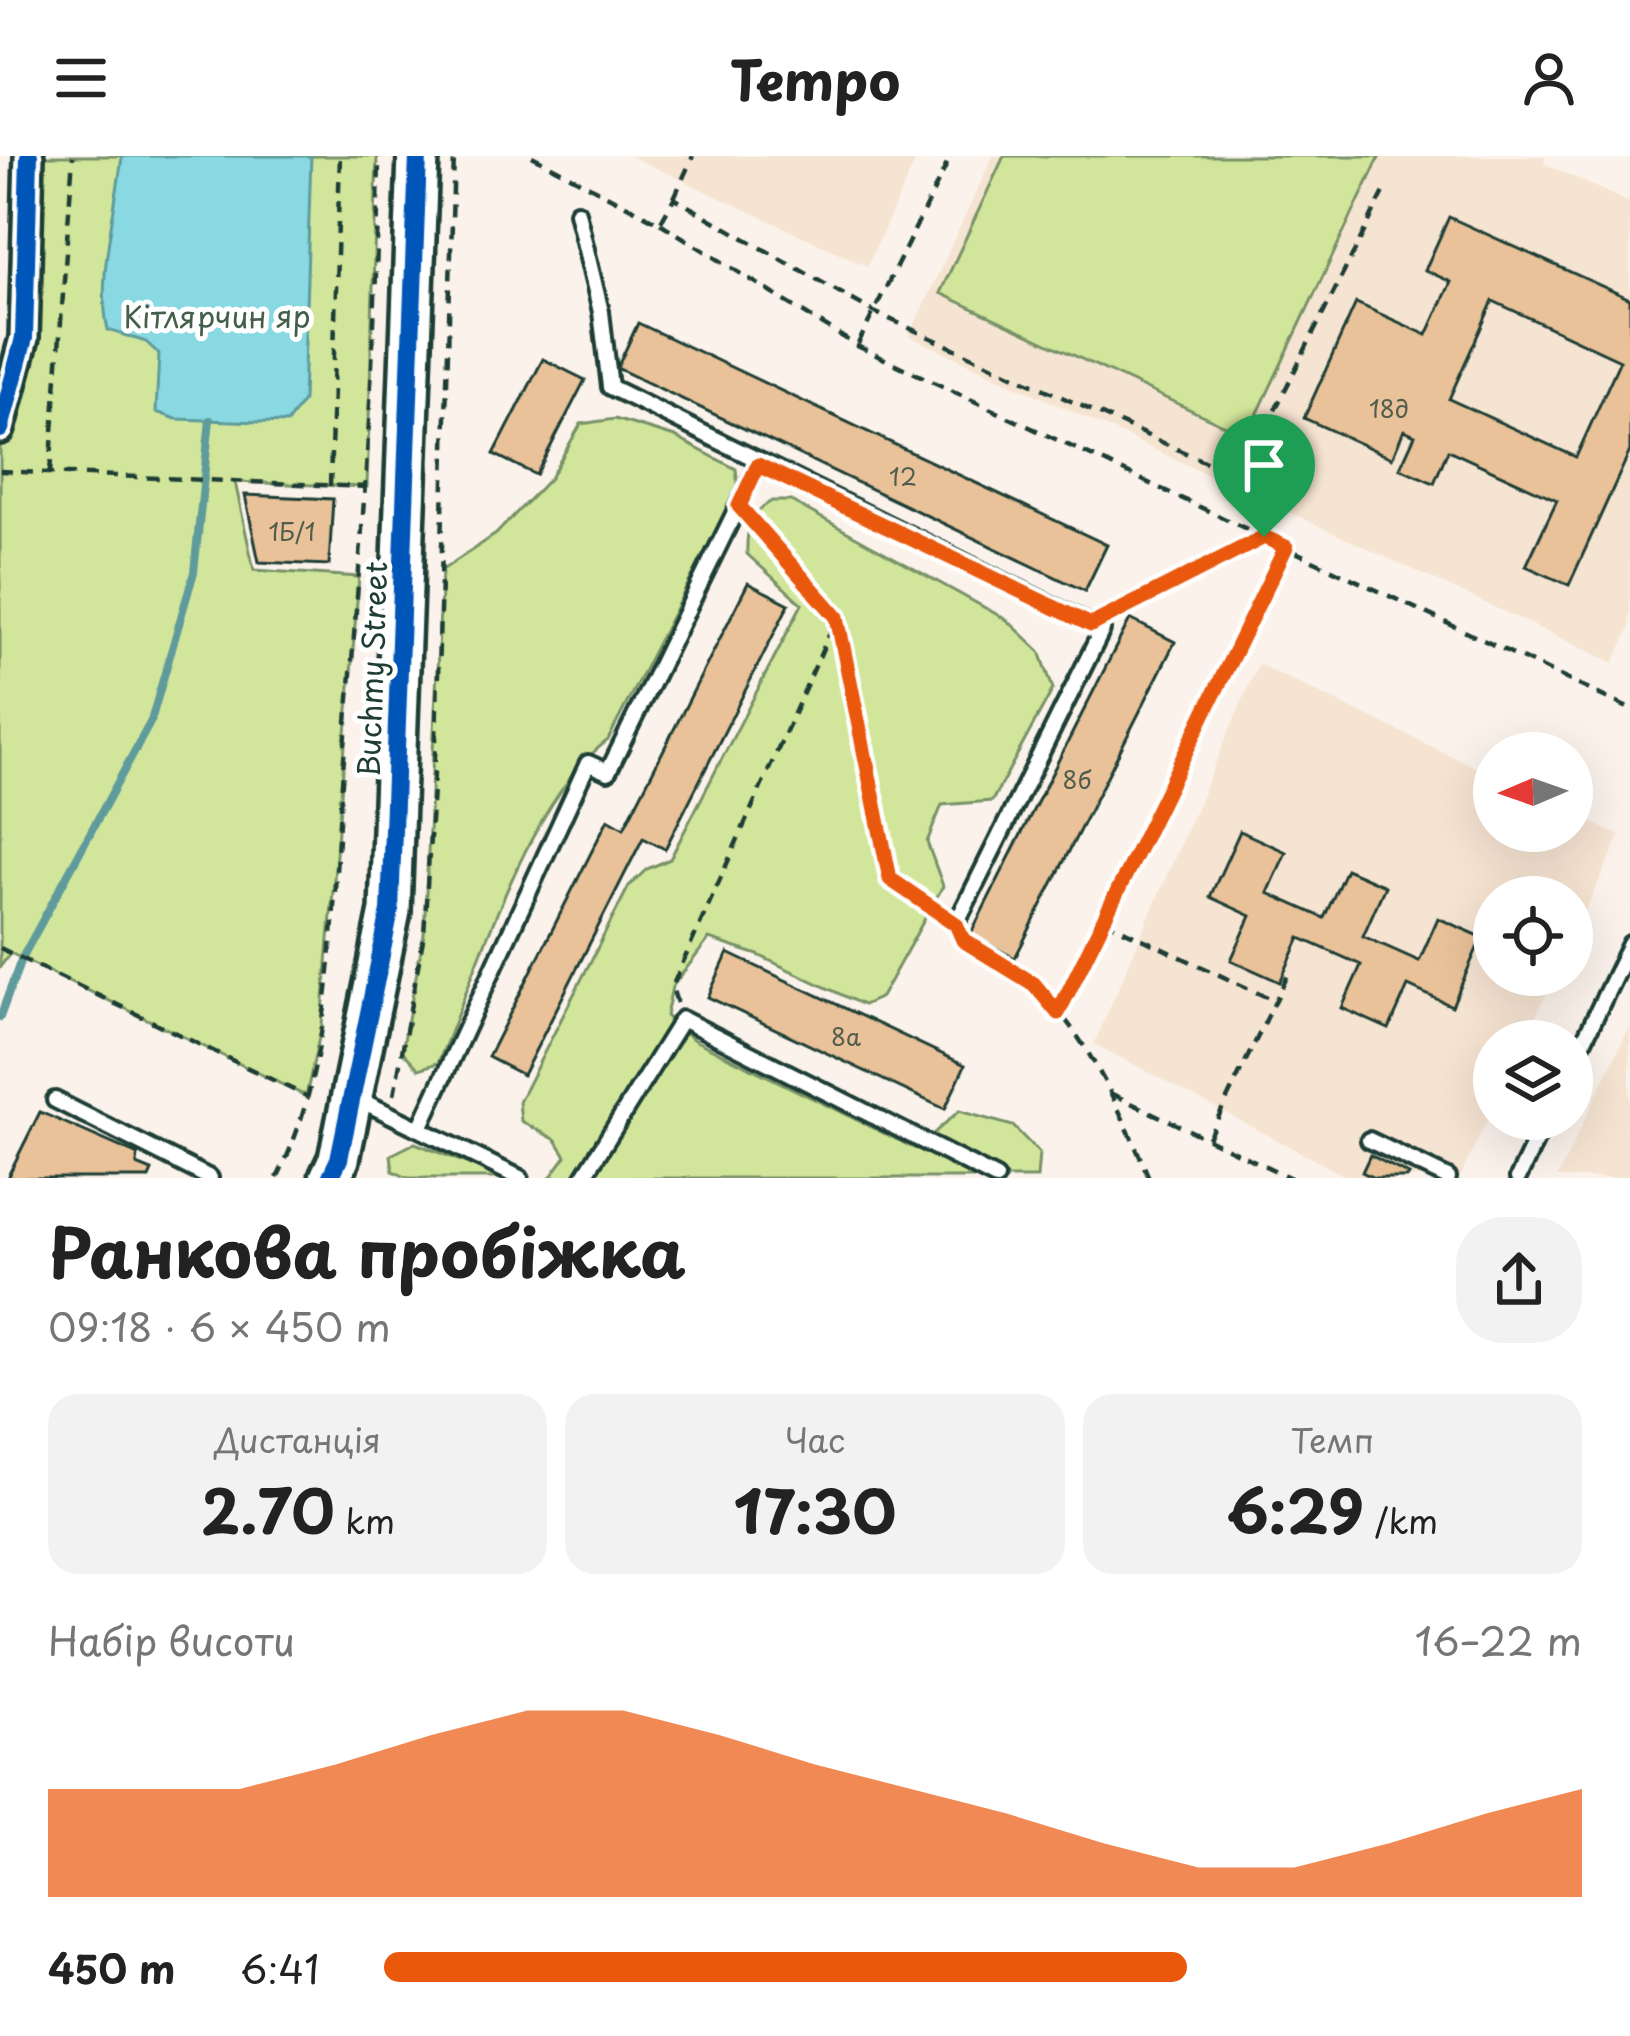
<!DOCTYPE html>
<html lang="uk">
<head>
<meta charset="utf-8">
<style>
	body { margin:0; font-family:"Playpen Sans",sans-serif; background:#f2f2f2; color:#222; height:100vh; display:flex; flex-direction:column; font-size:45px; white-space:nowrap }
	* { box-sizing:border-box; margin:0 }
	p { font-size:39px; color:#767676 }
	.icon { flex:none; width:66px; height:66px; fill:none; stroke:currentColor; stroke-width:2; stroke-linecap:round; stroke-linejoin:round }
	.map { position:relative; height:1022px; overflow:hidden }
	.side { display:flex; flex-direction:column; background:#fff; flex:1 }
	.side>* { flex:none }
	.needle { width:78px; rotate:268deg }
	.fabs { position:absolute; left:1473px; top:576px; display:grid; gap:24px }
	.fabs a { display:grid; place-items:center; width:120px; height:120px; border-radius:50%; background:#fff; box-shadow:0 12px 48px #0002; font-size:60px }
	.pin { position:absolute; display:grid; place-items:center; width:102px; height:102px; color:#fff; margin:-123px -51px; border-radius:50% 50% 50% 0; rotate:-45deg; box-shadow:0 0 12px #0007 }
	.pin .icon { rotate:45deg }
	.round { display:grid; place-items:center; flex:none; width:126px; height:126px; border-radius:48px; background:#f2f2f2 }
	.overview { display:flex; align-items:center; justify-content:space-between; height:204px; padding:0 48px }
	h1 { font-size:66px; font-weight:700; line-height:90px }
	.metrics { display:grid; grid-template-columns:repeat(3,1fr); gap:18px; height:204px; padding:12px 48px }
	.metrics div { display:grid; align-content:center; border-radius:30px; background:#f2f2f2; text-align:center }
	.metrics b { font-size:60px; font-weight:700 }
	.metrics small { font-size:33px; font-weight:400 }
	.metrics p { font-size:33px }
	.chart { height:336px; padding:24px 48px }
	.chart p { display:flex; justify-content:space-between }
	.chart svg { width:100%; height:216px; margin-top:12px; fill:#ea580c; opacity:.7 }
	ul { padding:0 48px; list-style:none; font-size:39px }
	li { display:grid; grid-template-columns:192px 144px 1fr; align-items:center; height:90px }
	li i { height:30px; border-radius:15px; background:#ea580c }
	header { display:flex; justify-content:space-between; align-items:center; height:156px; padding:0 48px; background:#fff; font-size:54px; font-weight:700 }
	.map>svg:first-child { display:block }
	.built { fill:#f6e4d2 }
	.green { fill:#d2e69b; stroke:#789268; stroke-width:3 }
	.water { fill:#88d9e1; stroke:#5e9b9c; stroke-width:3 }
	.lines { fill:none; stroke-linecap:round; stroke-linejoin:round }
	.stream { stroke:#5e9b9c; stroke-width:8 }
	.building { fill:#e9c299; stroke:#1f3d34; stroke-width:3; fill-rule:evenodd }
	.lane-casing { stroke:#1f3d34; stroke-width:22 }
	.street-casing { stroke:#1f3d34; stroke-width:36 }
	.secondary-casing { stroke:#1f3d34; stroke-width:48 }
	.path { stroke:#1f3d34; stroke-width:4.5; stroke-dasharray:12 9; stroke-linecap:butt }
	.lane { stroke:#fff; stroke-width:14 }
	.street { stroke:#fff; stroke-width:27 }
	.secondary { stroke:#fff; stroke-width:39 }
	.cycleway-casing { stroke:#fff; stroke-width:26 }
	.cycleway { stroke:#0057b8; stroke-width:18 }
	.route-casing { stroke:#fff; stroke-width:24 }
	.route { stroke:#ea580c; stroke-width:15 }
	.labels { text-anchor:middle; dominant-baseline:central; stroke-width:10; stroke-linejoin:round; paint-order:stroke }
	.number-label { font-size:24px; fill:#525e4d }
	.park-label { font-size:30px; fill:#435f49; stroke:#fff }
	.street-label { font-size:30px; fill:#1f3d34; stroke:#fff }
</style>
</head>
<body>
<header><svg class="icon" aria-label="menu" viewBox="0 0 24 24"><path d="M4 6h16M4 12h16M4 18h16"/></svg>Tempo<svg class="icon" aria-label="person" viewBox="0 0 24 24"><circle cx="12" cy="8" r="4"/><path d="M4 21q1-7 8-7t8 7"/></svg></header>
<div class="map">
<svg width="1630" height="1022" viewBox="0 0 1630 1022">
	<rect width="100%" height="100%" fill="#fbf3eb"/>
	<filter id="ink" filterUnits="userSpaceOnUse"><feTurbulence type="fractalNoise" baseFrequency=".00833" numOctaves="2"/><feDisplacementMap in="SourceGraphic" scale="24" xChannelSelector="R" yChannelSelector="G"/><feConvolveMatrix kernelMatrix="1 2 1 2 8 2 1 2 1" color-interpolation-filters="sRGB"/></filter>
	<g filter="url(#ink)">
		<g class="built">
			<polygon points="630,0 918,0 867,110"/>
			<polygon points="993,0 1546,0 1544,7 1630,47 1630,472 1614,507 909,180"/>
			<polygon points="1258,508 1494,620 1494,675 1572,675 1572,657 1620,680 1572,783 1572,741 1494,741 1494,819 1555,819 1524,885 1494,885 1494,949 1460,1022 1349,1022 1094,888"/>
			<polygon points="1630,869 1630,1022 1557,1022"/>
		</g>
		<g class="green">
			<polygon points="29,0 377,0 367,331 235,326 254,414 359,421 322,868 306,940 2,793 9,799 0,811 0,273 10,238"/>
			<polygon points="1004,0 1380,0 1247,280 940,137"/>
			<path d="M615 263 675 281 736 313 738 331 608 584C527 644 478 813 438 907L419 913 402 895 424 778 442 414 496 378 550 322 581 268Z"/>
			<path d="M772 345H791L1007 464 1040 495 1053 533 992 645 942 649 927 686 943 730 881 841 863 849 758 799 709 783 672 831 666 860 694 884 916 993 959 955 1013 970 1039 997 1037 1022H550L566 1000 556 984 521 965 519 946 629 730 647 713 670 703 802 448 747 398C746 374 750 357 772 345Z"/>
			<polygon points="415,987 504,1022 408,1022 393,1015 391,999"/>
		</g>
		<path class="water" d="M122 0H311L303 245 287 267 176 263 156 256 159 198 146 186 108 174C96 123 116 54 122 0Z"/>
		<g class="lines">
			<polyline class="stream" points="0,861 21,804 151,565 194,416 210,264"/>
		</g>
		<g class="building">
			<path d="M1449 61 1630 143V295L1569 429 1526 410 1557 344 1448 294 1434 327 1400 312 1415 279 1404 274 1392 302 1304 262 1356 147 1427 179 1451 126 1425 114ZM1493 145 1620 204 1576 301 1449 243Z"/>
			<polygon points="638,167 1107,389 1085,435 617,212"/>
			<polygon points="543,203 585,224 536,319 494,298"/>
			<polygon points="245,339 333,343 329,409 259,406"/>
			<polygon points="748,427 789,448 665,693 643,682 523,919 488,901 608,663 624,672"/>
			<polygon points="1130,463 1175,486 1015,802 970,779"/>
			<polygon points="1240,675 1286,696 1268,737 1324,762 1346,713 1385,730 1363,780 1419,805 1438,762 1482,781 1452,850 1408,830 1389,873 1342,852 1361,809 1300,782 1280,826 1231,804 1251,760 1210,741"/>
			<polygon points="728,797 965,909 945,953 708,841"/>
			<polygon points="40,956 138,999 137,1009 152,1015 149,1022 7,1022"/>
			<polygon points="1370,999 1409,1019 1407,1022 1374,1022 1362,1016"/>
		</g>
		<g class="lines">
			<defs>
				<g id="lane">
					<polyline points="577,56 601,156 610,231 1102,474 956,768"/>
					<polyline points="1572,909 1630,788"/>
					<polyline points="356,942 520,1022"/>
					<polyline points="55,944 210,1022"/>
					<polyline points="420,972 588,607 608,616 758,309"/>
					<polyline points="1369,984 1448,1022"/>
					<polyline points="583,1022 682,863 996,1022"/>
					<polyline points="1518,1022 1546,963"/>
				</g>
				<polyline id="street" points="0,273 24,182 29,0"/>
				<polyline id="secondary" points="330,1022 339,1003 390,755 418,0"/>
			</defs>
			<use href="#lane" class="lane-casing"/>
			<use href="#street" class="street-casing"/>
			<use href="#secondary" class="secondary-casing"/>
			<g class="path">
				<polyline points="532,0 660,67 674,42 874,156 1241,322 1387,30"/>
				<polyline points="674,42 693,0"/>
				<polyline points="660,67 857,190 1630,553"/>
				<polyline points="858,188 951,0"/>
				<polyline points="0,315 366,331"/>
				<polyline points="50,317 73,0"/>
				<polyline points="330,330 340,0"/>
				<polyline points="1114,457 1264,381"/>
				<polyline points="837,461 890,723 940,757"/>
				<polyline points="1104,765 1275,845"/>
				<path d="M967 786C989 800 1019 812 1037 831 1090 884 1120 954 1149 1022"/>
				<polyline points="0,792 306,940"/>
				<polyline points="677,847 672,831 837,461 750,363"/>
				<polyline points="1058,857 1285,393"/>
				<polyline points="1112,938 1291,1022"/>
				<polyline points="394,939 424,778 436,585 454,0"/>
				<polyline points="1208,982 1290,815"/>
				<path d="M277 1022C335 907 331 764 341 638 359 425 376 213 379 0"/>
			</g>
			<use href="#lane" class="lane"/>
			<use href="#street" class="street"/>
			<use href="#secondary" class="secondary"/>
			<defs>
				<g id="cycleway">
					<polyline points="0,273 24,182 29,0"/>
					<polyline points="330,1022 339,1003 390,755 418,0"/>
				</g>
			</defs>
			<use href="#cycleway" class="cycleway-casing"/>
			<use href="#cycleway" class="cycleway"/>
		</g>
	</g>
	<g class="lines" filter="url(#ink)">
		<defs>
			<polygon id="route" points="758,309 1091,469 1264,381 1286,391 1058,857 1034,828 963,784 956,768 890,723 837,461 739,350"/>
		</defs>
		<use href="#route" class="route-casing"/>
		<use href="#route" class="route"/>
	</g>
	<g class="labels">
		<g class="number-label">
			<text x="1389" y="252">18д</text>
			<text x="903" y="320">12</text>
			<text x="292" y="375">1Б/1</text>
			<text x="1077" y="623">8б</text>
			<text x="846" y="880">8а</text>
		</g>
		<g class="park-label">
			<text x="217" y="159">Кітлярчин яр</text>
		</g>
		<g class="street-label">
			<text transform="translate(371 513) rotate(-88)">Buchmy Street</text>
		</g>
	</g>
</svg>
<div class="fabs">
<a><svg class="needle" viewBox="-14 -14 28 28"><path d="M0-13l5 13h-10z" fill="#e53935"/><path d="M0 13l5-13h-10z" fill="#767676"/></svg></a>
<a><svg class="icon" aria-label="locate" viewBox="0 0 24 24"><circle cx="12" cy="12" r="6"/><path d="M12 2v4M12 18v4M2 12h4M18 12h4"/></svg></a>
<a><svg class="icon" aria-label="layers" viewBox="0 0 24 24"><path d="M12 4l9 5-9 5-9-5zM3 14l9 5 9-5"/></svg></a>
</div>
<div class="pin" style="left:1264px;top:381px;background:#1e9e55"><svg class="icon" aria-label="arrive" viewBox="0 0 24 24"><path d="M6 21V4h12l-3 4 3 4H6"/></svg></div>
</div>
<section class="side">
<div class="overview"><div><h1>Ранкова пробіжка</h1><p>09:18 · 6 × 450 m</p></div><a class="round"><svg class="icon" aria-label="share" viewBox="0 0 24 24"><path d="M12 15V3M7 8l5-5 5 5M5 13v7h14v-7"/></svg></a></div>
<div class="metrics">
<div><p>Дистанція</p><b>2.70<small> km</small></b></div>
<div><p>Час</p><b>17:30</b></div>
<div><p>Темп</p><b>6:29<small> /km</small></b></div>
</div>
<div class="chart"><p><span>Набір висоти</span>16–22 m</p>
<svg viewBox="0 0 160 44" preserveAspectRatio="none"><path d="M0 44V22L10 22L20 22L30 17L40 11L50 6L60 6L70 11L80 17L90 22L100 27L110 33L120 38L130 38L140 33L150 27L160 22V44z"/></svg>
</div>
<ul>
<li><b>450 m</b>6:41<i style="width:67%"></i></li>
</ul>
</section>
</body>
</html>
